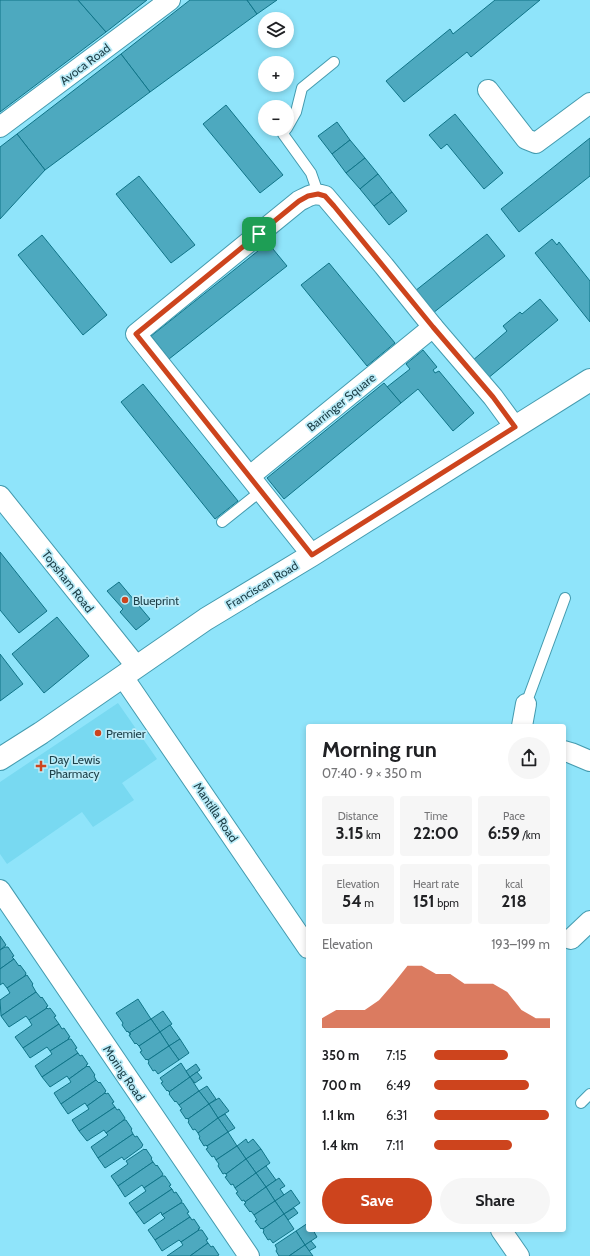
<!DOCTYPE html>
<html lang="en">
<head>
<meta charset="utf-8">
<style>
	body { margin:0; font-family:Cabin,sans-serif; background:#f6f6f6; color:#202124; height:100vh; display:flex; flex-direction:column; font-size:15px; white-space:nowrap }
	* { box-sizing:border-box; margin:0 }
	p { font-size:13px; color:#757577 }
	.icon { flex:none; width:22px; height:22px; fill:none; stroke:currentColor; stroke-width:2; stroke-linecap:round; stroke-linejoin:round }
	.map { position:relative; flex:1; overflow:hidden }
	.panel { position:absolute; left:306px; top:724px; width:260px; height:508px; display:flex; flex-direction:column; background:#fff; border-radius:4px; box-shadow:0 2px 6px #0003 }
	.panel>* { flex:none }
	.buttons { position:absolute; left:258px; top:12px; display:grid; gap:8px }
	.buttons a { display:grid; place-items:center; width:36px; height:36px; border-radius:50%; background:#fff; box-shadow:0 2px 6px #0003; font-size:20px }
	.pin { position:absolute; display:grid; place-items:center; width:34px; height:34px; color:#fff; margin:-17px; border-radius:8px; box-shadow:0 2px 6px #0006 }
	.round { display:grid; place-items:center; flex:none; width:42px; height:42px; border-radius:21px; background:#f6f6f6 }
	.headline { display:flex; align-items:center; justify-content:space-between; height:68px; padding:0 16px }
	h1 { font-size:22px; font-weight:800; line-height:30px }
	.stats { display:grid; grid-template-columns:repeat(3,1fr); gap:6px; height:68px; padding:4px 16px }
	.stats div { display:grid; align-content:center; border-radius:4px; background:#f6f6f6; text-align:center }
	.stats b { font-size:17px; font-weight:800 }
	.stats small { font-size:11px; font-weight:400 }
	.stats p { font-size:11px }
	.chart { height:112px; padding:8px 16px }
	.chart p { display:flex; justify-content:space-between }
	.chart svg { width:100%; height:72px; margin-top:4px; fill:#cd441d; opacity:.7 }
	.action { display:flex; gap:8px; margin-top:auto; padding:8px 16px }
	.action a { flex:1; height:46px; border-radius:24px; background:#cd441d; color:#fff; font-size:16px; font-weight:800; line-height:46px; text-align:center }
	.action a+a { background:#f6f6f6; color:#202124 }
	ul { padding:0 16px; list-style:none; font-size:13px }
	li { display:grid; grid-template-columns:64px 48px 1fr; align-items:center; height:30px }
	li i { height:10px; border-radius:5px; background:#cd441d }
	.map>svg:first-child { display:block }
	.built { fill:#78d9f1 }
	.building { fill:#4da9bf; stroke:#107488 }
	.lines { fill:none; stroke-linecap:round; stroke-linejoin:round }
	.service-casing { stroke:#449baf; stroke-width:12 }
	.minor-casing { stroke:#449baf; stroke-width:22 }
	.tertiary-casing { stroke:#449baf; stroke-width:24 }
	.service { stroke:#fff; stroke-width:10 }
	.minor { stroke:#fff; stroke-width:20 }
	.tertiary { stroke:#fff; stroke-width:22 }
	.route-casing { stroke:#fff; stroke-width:8 }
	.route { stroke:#cd441d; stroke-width:5 }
	.poi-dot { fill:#cd441d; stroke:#bbecf8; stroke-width:1.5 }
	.labels { text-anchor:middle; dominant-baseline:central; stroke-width:3.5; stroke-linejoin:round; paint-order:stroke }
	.street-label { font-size:12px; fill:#1f424b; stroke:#bbecf8 }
	.poi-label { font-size:12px; fill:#1f424b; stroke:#bbecf8; text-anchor:start }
</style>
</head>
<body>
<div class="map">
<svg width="590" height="1256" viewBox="0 0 590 1256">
	<rect width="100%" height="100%" fill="#8fe4fa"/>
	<polygon class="built" points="118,703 157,759 122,783 134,800 93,827 82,812 7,864 0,854 0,782"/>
	<g class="building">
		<polygon points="0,0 78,0 106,32 0,112"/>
		<polygon points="78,0 147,0 106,32"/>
		<polygon points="190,0 247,0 257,14 150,92 121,54"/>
		<polygon points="247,0 277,0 257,14"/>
		<polygon points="495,0 540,0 471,57 467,52 404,102 386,81 450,29 453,34"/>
		<polygon points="121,54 150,92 45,170 17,134"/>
		<polygon points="226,105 283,175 260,193 203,124"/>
		<polygon points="455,114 503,173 484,189 447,144 441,149 429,135"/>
		<polygon points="337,122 350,140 332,154 318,136"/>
		<polygon points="17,134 45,170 0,219 0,147"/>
		<polygon points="590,138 590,176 519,232 501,209"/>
		<polygon points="350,140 365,158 346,173 332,154"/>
		<polygon points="365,158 378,174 360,189 346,173"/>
		<polygon points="378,174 392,192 374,206 360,189"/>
		<polygon points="139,176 195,245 171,263 116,194"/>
		<polygon points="392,192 407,211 389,225 374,206"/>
		<polygon points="487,234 505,256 433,313 415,291"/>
		<polygon points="42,235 107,315 83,335 18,255"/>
		<polygon points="552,239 557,245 559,242 590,281 590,322 535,253"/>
		<polygon points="268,243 287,266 169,359 151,336"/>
		<polygon points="329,263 395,343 367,366 301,285"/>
		<polygon points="540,299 558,320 487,379 472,361 507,331 503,326 520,312 522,314"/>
		<polygon points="423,350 437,367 433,370 435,373 439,371 474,413 453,431 418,389 401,403 387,387 410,369 406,364"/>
		<polygon points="384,383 401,403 284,499 267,478"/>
		<polygon points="143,384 238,501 215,519 121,402"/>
		<polygon points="0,552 47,611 19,633 0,610"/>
		<polygon points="119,582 150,619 136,630 120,612 123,609 107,591"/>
		<polygon points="57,617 89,656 44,693 12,654"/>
		<polygon points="0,654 23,684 0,701"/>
		<polygon points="0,936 6,945 0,950"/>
		<polygon points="5,947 8,947 14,956 12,957 14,959 0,969 0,950"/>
		<polygon points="14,959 19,966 20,965 26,973 25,976 7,988 3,983 0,985 0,969"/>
		<polygon points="27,975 33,984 32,985 36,992 1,1016 0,1000 10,993 7,988 25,976"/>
		<polygon points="36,992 41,998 42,997 48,1006 46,1007 47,1008 29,1020 26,1016 9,1027 1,1016"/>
		<polygon points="138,999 151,1019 129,1033 128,1031 127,1032 122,1025 123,1023 116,1013"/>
		<polygon points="47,1008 48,1009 50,1008 56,1016 54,1017 59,1024 23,1048 15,1037 32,1025 29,1020"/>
		<polygon points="163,1011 172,1024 160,1032 151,1019"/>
		<polygon points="151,1019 160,1032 139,1046 136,1043 135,1044 129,1035 131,1034 129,1033"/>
		<polygon points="59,1024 62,1029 64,1028 70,1037 68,1038 69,1039 50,1051 47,1047 30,1058 23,1048"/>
		<polygon points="170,1025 180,1039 169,1046 160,1032"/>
		<polygon points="160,1032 169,1046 148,1060 147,1059 146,1060 140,1052 142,1051 139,1046"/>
		<polygon points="69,1039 71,1039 77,1048 75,1049 78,1053 42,1077 35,1066 52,1054 50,1051"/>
		<polygon points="180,1039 189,1053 179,1060 169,1046"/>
		<polygon points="169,1046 179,1060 158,1074 155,1070 153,1071 148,1063 149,1062 148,1060"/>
		<polygon points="78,1053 80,1056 82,1055 88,1064 86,1065 87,1066 69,1079 67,1076 50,1087 42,1077"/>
		<polygon points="181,1063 190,1077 169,1092 168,1090 167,1091 161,1083 163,1082 160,1078"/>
		<polygon points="196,1064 200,1070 190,1077 186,1071"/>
		<polygon points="87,1066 88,1067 89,1066 95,1075 94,1076 96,1080 61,1104 54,1093 71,1082 69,1079"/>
		<polygon points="197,1072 202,1078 195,1083 190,1077"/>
		<polygon points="190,1077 199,1091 179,1105 176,1101 175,1102 169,1094 170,1093 169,1092"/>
		<polygon points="96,1080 99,1083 100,1082 106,1091 105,1092 105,1093 87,1106 85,1103 68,1114 61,1104"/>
		<polygon points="207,1086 216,1099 209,1104 199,1091"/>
		<polygon points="199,1091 209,1104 188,1119 187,1118 186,1119 180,1110 182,1109 179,1105"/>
		<polygon points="105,1093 106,1094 108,1093 114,1102 112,1103 115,1107 79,1131 72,1120 89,1109 87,1106"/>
		<polygon points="219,1098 229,1111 218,1118 209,1104"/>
		<polygon points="209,1104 218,1118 198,1133 195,1129 193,1130 188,1122 189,1121 188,1119"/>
		<polygon points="115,1107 117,1110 119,1109 125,1118 124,1120 106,1133 104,1130 87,1141 79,1131"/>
		<polygon points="225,1114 235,1128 228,1132 218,1118"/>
		<polygon points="218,1118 228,1132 207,1146 206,1145 204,1146 199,1138 200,1137 198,1133"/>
		<polygon points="124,1120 126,1120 132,1129 131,1130 133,1134 98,1158 91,1147 108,1135 106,1133"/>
		<polygon points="228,1132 237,1146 216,1160 214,1156 212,1157 206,1149 208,1148 207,1146"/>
		<polygon points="133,1134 135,1137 137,1136 143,1145 142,1146 142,1147 124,1160 122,1157 105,1168 98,1158"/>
		<polygon points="246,1139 248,1143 253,1139 261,1149 246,1159 237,1146"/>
		<polygon points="237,1146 246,1159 226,1174 225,1173 223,1174 218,1166 219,1164 216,1160"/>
		<polygon points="144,1149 145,1150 146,1149 152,1158 151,1159 153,1162 118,1186 111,1176 128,1164 126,1161"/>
		<polygon points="261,1149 270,1163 256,1173 246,1159"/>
		<polygon points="246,1159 256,1173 235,1188 233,1184 231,1185 225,1177 227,1176 226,1174"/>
		<polygon points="153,1162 156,1166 157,1165 163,1174 162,1176 144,1188 142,1185 125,1197 118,1186"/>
		<polygon points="266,1166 276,1180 266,1187 256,1173"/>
		<polygon points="256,1173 266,1187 245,1202 244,1200 242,1201 236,1193 238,1192 235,1188"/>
		<polygon points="162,1176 165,1176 171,1185 169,1186 172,1189 136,1213 129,1203 146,1191 144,1188"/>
		<polygon points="279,1178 285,1186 280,1189 284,1195 275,1201 266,1187"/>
		<polygon points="266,1187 275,1201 254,1215 251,1211 250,1212 244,1204 246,1203 245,1202"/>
		<polygon points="172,1189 174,1193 176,1192 182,1201 181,1203 162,1215 161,1212 144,1224 136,1213"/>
		<polygon points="291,1190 300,1203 284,1214 275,1201"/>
		<polygon points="275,1201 284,1214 263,1229 262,1228 261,1229 255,1221 257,1220 254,1215"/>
		<polygon points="181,1203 183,1203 189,1212 187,1213 190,1217 155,1240 148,1230 165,1218 162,1215"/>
		<polygon points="294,1208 298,1213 288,1220 284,1214"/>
		<polygon points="284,1214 294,1229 273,1243 270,1239 268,1240 263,1232 264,1231 263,1229"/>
		<polygon points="190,1217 192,1220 194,1219 200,1228 198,1229 199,1230 181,1242 179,1240 162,1251 155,1240"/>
		<polygon points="308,1223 308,1230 313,1230 317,1237 305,1245 296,1231"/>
		<polygon points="199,1230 202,1230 208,1239 206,1240 208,1243 190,1256 167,1256 183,1245 181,1242"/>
		<polygon points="296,1231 305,1245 289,1256 279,1256 276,1251 277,1249 275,1245"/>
		<polygon points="311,1241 316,1247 309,1251 305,1245"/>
		<polygon points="208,1243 211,1247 213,1246 219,1255 217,1256 190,1256"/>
		<polygon points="305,1245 313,1256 289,1256"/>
	</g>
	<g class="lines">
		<defs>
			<g id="service">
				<polyline points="287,128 296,112 302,88 334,62"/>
				<polyline points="286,129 283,134 311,173 318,193"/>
				<polyline points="222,522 261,491"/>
				<polyline points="526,704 565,598"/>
				<polyline points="581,1103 590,1094"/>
			</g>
			<g id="minor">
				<polyline points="488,90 526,139 536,143 590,103"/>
				<polyline points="0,127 170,0"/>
				<polyline points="250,476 433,327"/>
				<polyline points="0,496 137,667"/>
				<path d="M312 555 136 334 299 201C309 196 314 192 325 196L384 266 433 327 493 397 515 427"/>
				<polyline points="123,677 308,948"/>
				<polyline points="522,726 526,704"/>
				<polyline points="564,751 571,753 590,761"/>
				<polyline points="0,890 249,1256"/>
				<polyline points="571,939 590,921"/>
				<polyline points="501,1230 519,1256"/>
			</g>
			<polyline id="tertiary" points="0,759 41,733 206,619 312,555 590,380"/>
		</defs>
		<use href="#service" class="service-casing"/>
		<use href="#minor" class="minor-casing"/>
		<use href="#tertiary" class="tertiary-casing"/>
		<use href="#service" class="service"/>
		<use href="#minor" class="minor"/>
		<use href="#tertiary" class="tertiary"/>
	</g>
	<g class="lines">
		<defs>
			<polygon id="route" points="318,194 325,196 334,206 433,327 493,397 515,427 312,555 136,334 299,201 308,196"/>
		</defs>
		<use href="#route" class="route-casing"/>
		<use href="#route" class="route"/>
	</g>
	<g class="poi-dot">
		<circle cx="125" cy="600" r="4"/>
		<circle cx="98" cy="733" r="4"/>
		<path d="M39 760h4v4h4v4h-4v4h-4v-4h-4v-4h4z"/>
	</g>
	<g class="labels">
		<g class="street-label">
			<text transform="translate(85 64) rotate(-37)">Avoca Road</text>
			<text transform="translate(341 402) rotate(-39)">Barringer Square</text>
			<text transform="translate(68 581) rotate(52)">Topsham Road</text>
			<text transform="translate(262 585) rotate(-31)">Franciscan Road</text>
			<text transform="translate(216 812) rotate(56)">Mantilla Road</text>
			<text transform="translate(124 1073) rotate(56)">Moring Road</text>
		</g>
		<g class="poi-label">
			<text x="133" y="600">Blueprint</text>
			<text x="106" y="733">Premier</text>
			<text x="49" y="759">Day Lewis<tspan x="49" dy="14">Pharmacy</tspan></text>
		</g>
	</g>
</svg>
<div class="buttons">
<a><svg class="icon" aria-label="layers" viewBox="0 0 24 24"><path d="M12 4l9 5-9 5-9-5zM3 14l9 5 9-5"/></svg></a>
<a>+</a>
<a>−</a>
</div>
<div class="pin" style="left:259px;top:234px;background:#1e9e55"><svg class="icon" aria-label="arrive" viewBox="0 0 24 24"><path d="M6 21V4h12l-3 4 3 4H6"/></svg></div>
<section class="panel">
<div class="headline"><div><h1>Morning run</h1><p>07:40 · 9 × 350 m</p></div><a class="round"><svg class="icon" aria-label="share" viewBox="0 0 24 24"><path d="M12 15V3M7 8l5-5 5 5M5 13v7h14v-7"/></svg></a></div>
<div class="stats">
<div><p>Distance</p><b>3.15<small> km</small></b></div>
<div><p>Time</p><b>22:00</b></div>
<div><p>Pace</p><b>6:59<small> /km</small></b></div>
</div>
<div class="stats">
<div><p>Elevation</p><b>54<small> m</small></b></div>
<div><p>Heart rate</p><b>151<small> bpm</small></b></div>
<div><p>kcal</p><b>218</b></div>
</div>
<div class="chart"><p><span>Elevation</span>193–199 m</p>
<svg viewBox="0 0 160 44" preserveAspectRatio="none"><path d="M0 44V38L10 33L20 33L30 33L40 27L50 17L60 6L70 6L80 11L90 11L100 17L110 17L120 17L130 22L140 33L150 38L160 38V44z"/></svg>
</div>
<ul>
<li><b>350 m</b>7:15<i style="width:64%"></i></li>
<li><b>700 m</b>6:49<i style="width:82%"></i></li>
<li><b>1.1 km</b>6:31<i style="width:99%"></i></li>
<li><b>1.4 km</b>7:11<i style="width:67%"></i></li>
</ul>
<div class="action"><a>Save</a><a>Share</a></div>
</section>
</div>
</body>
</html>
